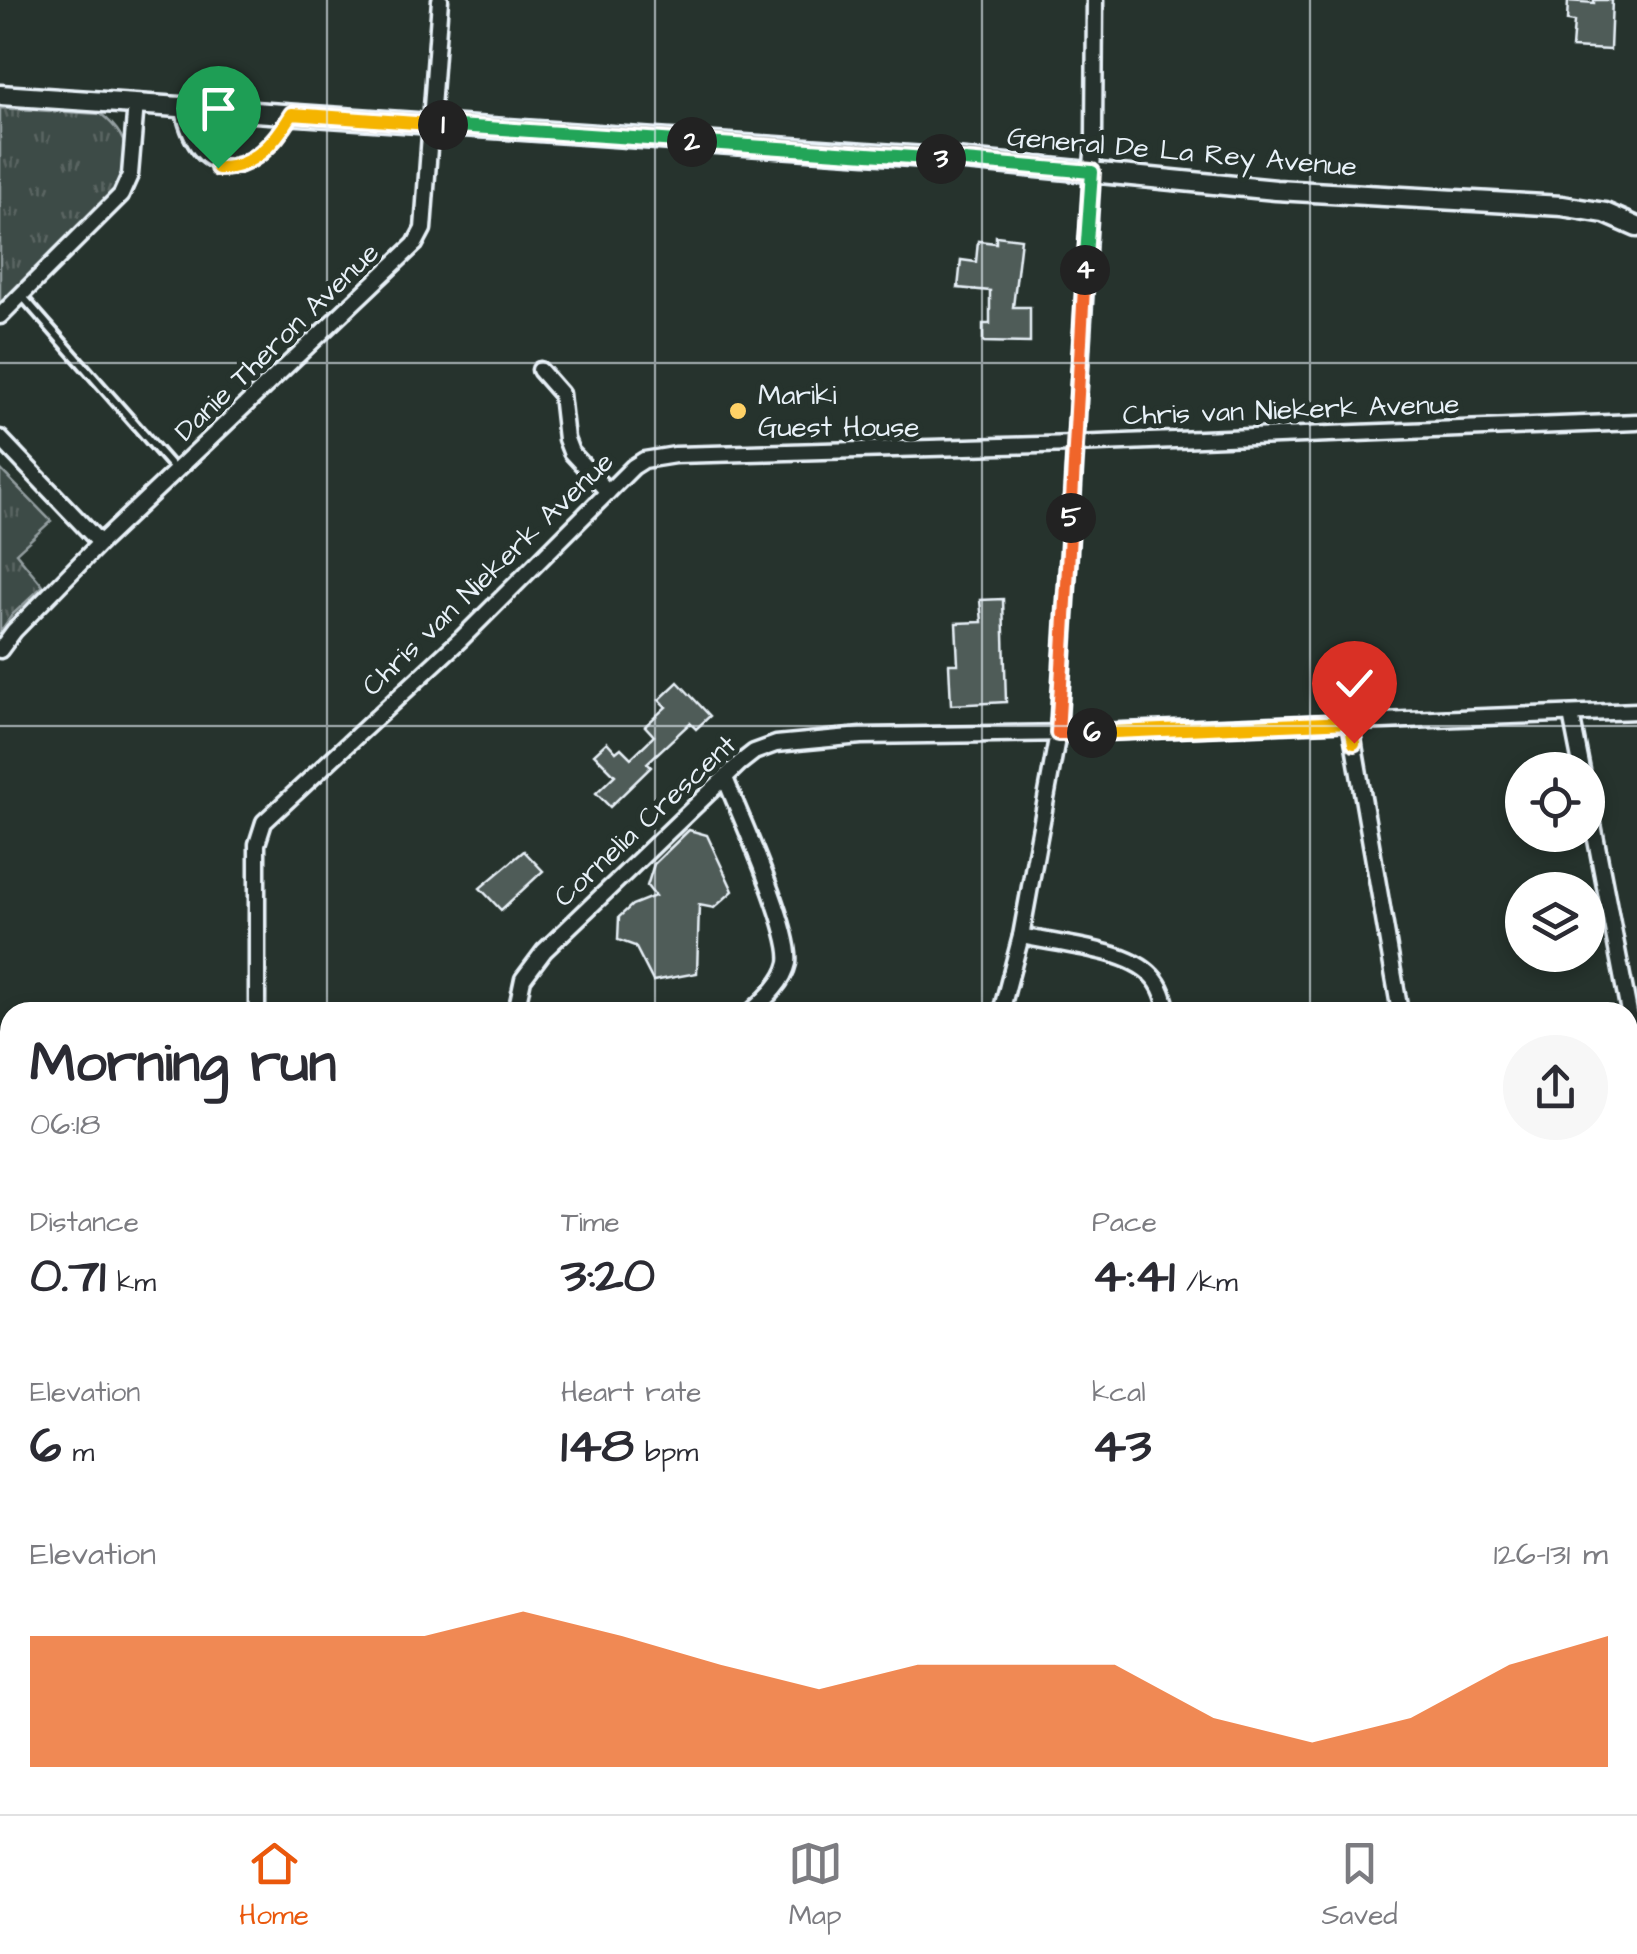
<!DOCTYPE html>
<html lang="en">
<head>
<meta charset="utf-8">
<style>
	body { margin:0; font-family:"Architects Daughter",sans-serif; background:#f7f7f7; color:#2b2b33; height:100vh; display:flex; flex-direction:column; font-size:38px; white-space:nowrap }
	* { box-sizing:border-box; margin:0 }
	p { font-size:32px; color:#7c7c81 }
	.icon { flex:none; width:55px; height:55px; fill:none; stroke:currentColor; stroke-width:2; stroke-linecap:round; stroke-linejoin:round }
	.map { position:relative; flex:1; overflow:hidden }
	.details { position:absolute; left:0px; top:1002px; width:1638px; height:812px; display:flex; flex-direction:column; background:#fff; border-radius:30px 30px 0 0; box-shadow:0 5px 15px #0003 }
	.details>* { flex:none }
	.controls { position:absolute; left:1505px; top:752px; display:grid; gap:20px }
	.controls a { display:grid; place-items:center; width:100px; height:100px; border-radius:50%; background:#fff; box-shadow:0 5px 15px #0003; font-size:50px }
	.pin { position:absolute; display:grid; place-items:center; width:85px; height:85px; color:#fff; margin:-102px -42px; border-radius:50% 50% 50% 0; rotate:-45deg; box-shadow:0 0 10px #0007 }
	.pin .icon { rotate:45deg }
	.km { position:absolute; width:50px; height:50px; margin:-25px; border-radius:50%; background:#222; color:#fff; font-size:28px; line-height:50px; text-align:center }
	.round { display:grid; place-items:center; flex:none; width:105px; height:105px; border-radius:52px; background:#f7f7f7 }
	.overview { display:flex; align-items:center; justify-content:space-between; height:170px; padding:0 30px }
	h1 { font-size:55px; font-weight:700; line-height:75px }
	.stats { display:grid; grid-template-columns:repeat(3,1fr); gap:15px; height:170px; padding:10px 30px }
	.stats div { display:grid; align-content:center }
	.stats b { font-size:50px; font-weight:700 }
	.stats small { font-size:28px; font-weight:400 }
	.stats p { font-size:28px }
	.chart { height:280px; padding:20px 30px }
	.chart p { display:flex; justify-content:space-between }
	.chart svg { width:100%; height:180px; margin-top:10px; fill:#ea580c; opacity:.7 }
	.tab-bar { display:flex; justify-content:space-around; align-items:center; height:140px; border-top:2px solid #e1e1e2; background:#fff; font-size:28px; color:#7c7c81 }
	.tab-bar a { display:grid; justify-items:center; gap:5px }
	.tab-bar .current { color:#ea580c }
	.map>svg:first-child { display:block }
	.grass { fill:#3e4b47; stroke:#939ea0; stroke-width:2.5 }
	.park { fill:url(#park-tufts); stroke:#939ea0; stroke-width:2.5 }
	.building { fill:#505c59; stroke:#e8f1f8; stroke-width:2.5 }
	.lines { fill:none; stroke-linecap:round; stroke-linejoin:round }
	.service-casing { stroke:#e8f1f8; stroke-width:14 }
	.minor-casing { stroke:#e8f1f8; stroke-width:21 }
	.tertiary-casing { stroke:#e8f1f8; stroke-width:25 }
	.service { stroke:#26332d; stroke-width:6 }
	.minor { stroke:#26332d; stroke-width:14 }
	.tertiary { stroke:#26332d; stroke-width:18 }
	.split-1-casing { stroke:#fff; stroke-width:20 }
	.split-2-casing { stroke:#fff; stroke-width:20 }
	.split-3-casing { stroke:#fff; stroke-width:20 }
	.split-4-casing { stroke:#fff; stroke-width:20 }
	.split-5-casing { stroke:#fff; stroke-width:20 }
	.split-6-casing { stroke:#fff; stroke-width:20 }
	.split-7-casing { stroke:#fff; stroke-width:20 }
	.split-1 { stroke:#f5b400; stroke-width:12 }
	.split-2 { stroke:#22a559; stroke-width:12 }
	.split-3 { stroke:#22a559; stroke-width:12 }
	.split-4 { stroke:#22a559; stroke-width:12 }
	.split-5 { stroke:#f0652b; stroke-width:12 }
	.split-6 { stroke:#f0652b; stroke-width:12 }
	.split-7 { stroke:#f5b400; stroke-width:12 }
	.grid { fill:none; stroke:#e8f1f8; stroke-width:2.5; stroke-opacity:0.55 }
	.poi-dot { fill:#ffd166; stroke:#26332d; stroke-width:4 }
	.labels { text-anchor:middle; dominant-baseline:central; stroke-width:10; stroke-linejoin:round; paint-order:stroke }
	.street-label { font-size:28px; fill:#e8f1f8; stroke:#26332d }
	.poi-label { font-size:28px; fill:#e8f1f8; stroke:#26332d; text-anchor:start }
</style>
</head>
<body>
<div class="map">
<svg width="1637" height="1814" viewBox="0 0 1637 1814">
	<defs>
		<pattern id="park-tufts" width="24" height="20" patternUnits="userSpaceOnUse" patternTransform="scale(2.5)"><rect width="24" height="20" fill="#3e4b47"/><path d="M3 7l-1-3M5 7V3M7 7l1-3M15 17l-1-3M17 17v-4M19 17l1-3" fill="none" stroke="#5a6562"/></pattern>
	</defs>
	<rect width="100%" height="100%" fill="#26332d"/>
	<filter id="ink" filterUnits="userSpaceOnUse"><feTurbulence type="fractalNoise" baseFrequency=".01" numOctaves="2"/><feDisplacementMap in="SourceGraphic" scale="20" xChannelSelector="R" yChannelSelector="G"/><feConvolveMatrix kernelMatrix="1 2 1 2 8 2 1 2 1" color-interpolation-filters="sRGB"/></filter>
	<g filter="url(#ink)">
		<polygon class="grass" points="1637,1242 1637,1518 1628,1484 1628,1244"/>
		<g class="park">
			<path d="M0 108 101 114C120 129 133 149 123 174 109 207 29 275 0 303Z"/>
			<polygon points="0,469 51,521 16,553 43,586 12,615 0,632"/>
		</g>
		<g class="building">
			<polygon points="1594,0 1612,0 1610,50 1572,48 1574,22 1567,21 1568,1 1594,3"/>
			<polygon points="996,236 1021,239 1013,307 1030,307 1030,343 983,342 983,324 990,324 990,291 958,288 961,260 976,262 978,241 996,243"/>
			<polygon points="1003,599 1006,702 951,705 949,664 958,664 956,623 982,622 980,600"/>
			<polygon points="678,682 710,716 696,729 690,723 647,763 651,767 610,807 596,793 615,775 594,754 607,742 616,752 621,748 631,758 654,736 645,726 666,707 659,700"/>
			<polygon points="689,830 707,835 733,891 714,908 699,905 697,973 653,981 635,946 618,940 619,917 632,905 655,896 647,886 654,864"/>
			<polygon points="524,851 543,871 501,910 480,888"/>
		</g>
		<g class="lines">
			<defs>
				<g id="service">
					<path d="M180 111C197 189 253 178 288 119"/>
					<polyline points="23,297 176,471"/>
				</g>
				<g id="minor">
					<polyline points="0,316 121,195 130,175 136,103"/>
					<polyline points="540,370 561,394 566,439 571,452 608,492"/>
					<polyline points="0,438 100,543"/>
					<polyline points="0,650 14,631 100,543 415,244 423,229 440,0"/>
					<polyline points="1571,714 1582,770"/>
					<polyline points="1350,722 1400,1012"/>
					<path d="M725 778C739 813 793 932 788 963 784 982 765 999 751 1012"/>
					<polyline points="1588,798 1637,1054"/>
					<path d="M1021 936C1057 944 1128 949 1152 976 1162 986 1165 999 1168 1012"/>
					<polyline points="257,1012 257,844 264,822 461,639 633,467 644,460 675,455 1074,444 1637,422"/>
					<polyline points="516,1012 523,979 544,951 740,763 754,752 776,744 861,736 1072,733 1637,711"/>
					<polyline points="1001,1012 1021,936 1058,733 1094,136 1095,0"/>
					<polyline points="0,1054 10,1105"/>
					<polyline points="1628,1228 1637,1226"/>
					<polyline points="0,1408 10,1403"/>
					<polyline points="0,1508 10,1523"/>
					<polyline points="1628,1525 1637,1557"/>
					<polyline points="1628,1796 1637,1792"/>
					<polyline points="185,1805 187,1814"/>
					<polyline points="492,1805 492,1814"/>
					<polyline points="1438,1805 1439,1814"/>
					<polyline points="842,1814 842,1805"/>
					<polyline points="1584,1814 1607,1805"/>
				</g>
				<polyline id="tertiary" points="0,95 955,159 1276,190 1562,206 1605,213 1637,227"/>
			</defs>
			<use href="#service" class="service-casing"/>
			<use href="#minor" class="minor-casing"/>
			<use href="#tertiary" class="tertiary-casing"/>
			<use href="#service" class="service"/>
			<use href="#minor" class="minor"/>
			<use href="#tertiary" class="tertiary"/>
		</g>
	</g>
	<g class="lines" filter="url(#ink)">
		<defs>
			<path id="split-1" d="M218 168C253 169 275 142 292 114L443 125"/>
			<polyline id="split-2" points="443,125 692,142"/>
			<polyline id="split-3" points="692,142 941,159"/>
			<polyline id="split-4" points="941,159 1092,172 1085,270"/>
			<polyline id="split-5" points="1071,518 1085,270"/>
			<polyline id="split-6" points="1071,518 1058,733 1092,733"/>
			<polyline id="split-7" points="1092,733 1350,722 1354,743"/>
		</defs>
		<use href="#split-1" class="split-1-casing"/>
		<use href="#split-2" class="split-2-casing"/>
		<use href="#split-3" class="split-3-casing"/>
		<use href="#split-4" class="split-4-casing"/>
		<use href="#split-5" class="split-5-casing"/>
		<use href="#split-6" class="split-6-casing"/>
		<use href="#split-7" class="split-7-casing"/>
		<use href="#split-1" class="split-1"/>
		<use href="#split-2" class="split-2"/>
		<use href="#split-3" class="split-3"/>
		<use href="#split-4" class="split-4"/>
		<use href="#split-5" class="split-5"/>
		<use href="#split-6" class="split-6"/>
		<use href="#split-7" class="split-7"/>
	</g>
	<path class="grid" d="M327 0V1012M655 0V1012M982 0V1012M1310 0V1012M0 363H1637M0 726H1637M0 1088H10M1628 1088H1637M0 1451H10M1628 1451H1637M327 1805V1814M655 1805V1814M982 1805V1814M1310 1805V1814"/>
	<circle class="poi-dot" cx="738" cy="411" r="10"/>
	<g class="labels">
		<g class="street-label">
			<text transform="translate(1182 152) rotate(5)">General De La Rey Avenue</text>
			<text transform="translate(277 342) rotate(-44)">Danie Theron Avenue</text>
			<text transform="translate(1291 410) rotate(-2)">Chris van Niekerk Avenue</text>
			<text transform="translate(488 574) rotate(-44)">Chris van Niekerk Avenue</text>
			<text transform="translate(645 821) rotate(-43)">Cornelia Crescent</text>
		</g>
		<g class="poi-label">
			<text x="758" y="395">Mariki<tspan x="758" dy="32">Guest House</tspan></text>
		</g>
	</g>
</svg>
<div class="controls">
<a><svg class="icon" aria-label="locate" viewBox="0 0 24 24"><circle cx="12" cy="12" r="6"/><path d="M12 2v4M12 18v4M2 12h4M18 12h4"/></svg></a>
<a><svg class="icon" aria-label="layers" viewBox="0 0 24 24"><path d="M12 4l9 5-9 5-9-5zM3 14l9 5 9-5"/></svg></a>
</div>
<div class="pin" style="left:218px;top:168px;background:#1e9e55"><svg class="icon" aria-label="arrive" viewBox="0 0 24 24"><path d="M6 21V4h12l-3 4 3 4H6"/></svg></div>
<div class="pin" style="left:1354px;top:743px;background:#d93025"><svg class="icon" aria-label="check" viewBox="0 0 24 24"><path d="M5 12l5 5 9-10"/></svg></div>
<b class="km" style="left:443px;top:125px">1</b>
<b class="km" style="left:692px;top:142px">2</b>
<b class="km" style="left:941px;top:159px">3</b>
<b class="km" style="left:1085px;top:270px">4</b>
<b class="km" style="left:1071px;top:518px">5</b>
<b class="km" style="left:1092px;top:733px">6</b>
<section class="details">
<div class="overview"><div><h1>Morning run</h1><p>06:18</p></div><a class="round"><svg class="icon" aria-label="share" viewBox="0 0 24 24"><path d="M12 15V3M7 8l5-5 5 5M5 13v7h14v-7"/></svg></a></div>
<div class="stats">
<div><p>Distance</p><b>0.71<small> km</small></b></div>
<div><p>Time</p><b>3:20</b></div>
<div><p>Pace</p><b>4:41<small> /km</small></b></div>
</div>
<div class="stats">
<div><p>Elevation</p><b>6<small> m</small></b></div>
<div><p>Heart rate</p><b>148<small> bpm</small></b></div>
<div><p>kcal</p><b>43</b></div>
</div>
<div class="chart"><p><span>Elevation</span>126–131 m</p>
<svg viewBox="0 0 160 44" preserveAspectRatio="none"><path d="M0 44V12L10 12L20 12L30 12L40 12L50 6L60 12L70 19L80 25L90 19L100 19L110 19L120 32L130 38L140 32L150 19L160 12V44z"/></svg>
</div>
</section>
</div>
<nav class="tab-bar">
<a class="current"><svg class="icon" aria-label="home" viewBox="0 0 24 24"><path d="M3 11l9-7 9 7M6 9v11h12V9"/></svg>Home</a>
<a><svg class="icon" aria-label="map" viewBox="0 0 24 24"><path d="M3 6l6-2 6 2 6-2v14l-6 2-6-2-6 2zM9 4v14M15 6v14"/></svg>Map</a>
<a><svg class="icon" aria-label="saved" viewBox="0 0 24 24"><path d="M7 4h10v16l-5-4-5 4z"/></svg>Saved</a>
</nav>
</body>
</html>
